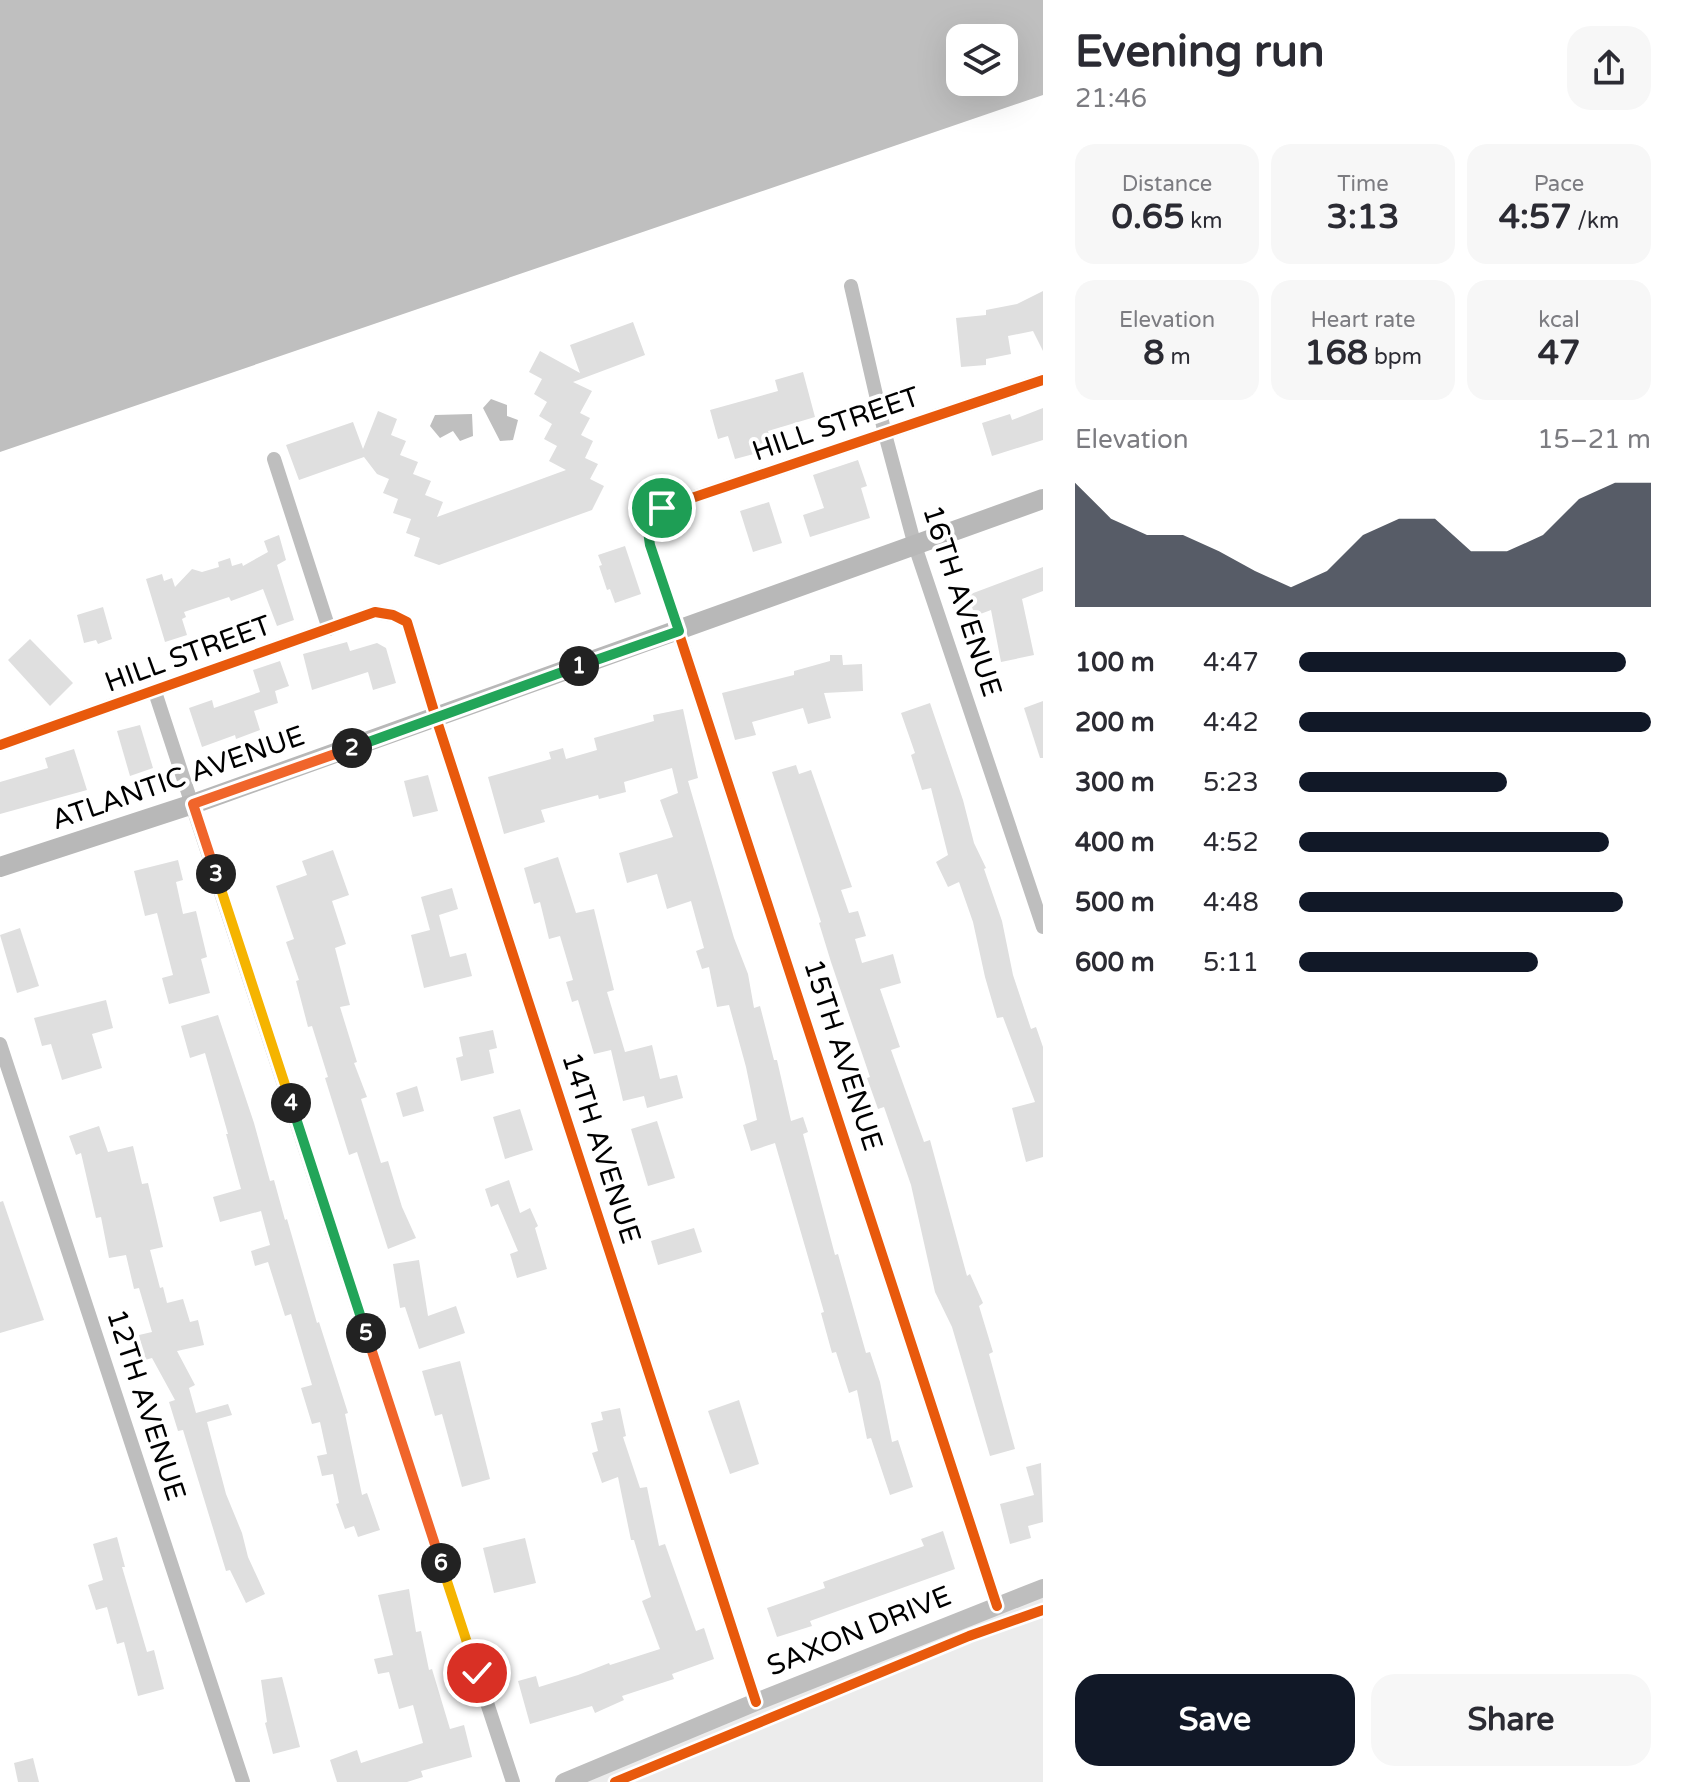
<!DOCTYPE html>
<html lang="en">
<head>
<meta charset="utf-8">
<style>
	body { margin:0; font-family:"Varela Round",sans-serif; background:#f7f7f7; color:#2b2b33; height:100vh; display:flex; flex-direction:column; font-size:30px; white-space:nowrap }
	* { box-sizing:border-box; margin:0 }
	p { font-size:26px; color:#7c7c81 }
	.icon { flex:none; width:44px; height:44px; fill:none; stroke:currentColor; stroke-width:2; stroke-linecap:round; stroke-linejoin:round }
	.map { position:relative; flex:1; overflow:hidden }
	.details { display:flex; flex-direction:column; background:#fff; width:640px }
	.details>* { flex:none }
	.tools { position:absolute; left:946px; top:24px; display:grid; gap:16px }
	.tools a { display:grid; place-items:center; width:72px; height:72px; border-radius:16px; background:#fff; box-shadow:0 8px 32px #0002; font-size:40px }
	.pin { position:absolute; display:grid; place-items:center; width:68px; height:68px; color:#fff; margin:-34px; border:4px solid #fff; border-radius:50%; box-shadow:0 2px 8px #0007 }
	.km { position:absolute; width:40px; height:40px; margin:-20px; border-radius:50%; background:#222; color:#fff; font-size:22px; line-height:40px; text-align:center }
	.round { display:grid; place-items:center; flex:none; width:84px; height:84px; border-radius:24px; background:#f7f7f7 }
	.summary { display:flex; align-items:center; justify-content:space-between; height:136px; padding:0 32px }
	h1 { font-size:44px; font-weight:700; line-height:60px }
	.stats { display:grid; grid-template-columns:repeat(3,1fr); gap:12px; height:136px; padding:8px 32px }
	.stats div { display:grid; align-content:center; border-radius:20px; background:#f7f7f7; text-align:center }
	.stats b { font-size:34px; font-weight:700 }
	.stats small { font-size:22px; font-weight:400 }
	.stats p { font-size:22px }
	.chart { height:224px; padding:16px 32px }
	.chart p { display:flex; justify-content:space-between }
	.chart svg { width:100%; height:144px; margin-top:8px; fill:#111827; opacity:.7 }
	.action { display:flex; gap:16px; margin-top:auto; padding:16px 32px }
	.action a { flex:1; height:92px; border-radius:24px; background:#111827; color:#fff; font-size:32px; font-weight:700; line-height:92px; text-align:center }
	.action a+a { background:#f7f7f7; color:#2b2b33 }
	ul { padding:0 32px; list-style:none; font-size:26px }
	li { display:grid; grid-template-columns:128px 96px 1fr; align-items:center; height:60px }
	li i { height:20px; border-radius:10px; background:#111827 }
	main { display:flex; flex:1; min-height:0 }
	.map>svg:first-child { display:block }
	.green { fill:#ececec }
	.water { fill:#bfbfbf; fill-rule:evenodd }
	.building { fill:#dfdfdf }
	.lines { fill:none; stroke-linecap:round; stroke-linejoin:round }
	.minor { stroke:#bebebe; stroke-width:14 }
	.tertiary { stroke:#bebebe; stroke-width:18 }
	.secondary { stroke:#b8b8b8; stroke-width:20 }
	.cycleway-casing { stroke:#fff; stroke-width:15 }
	.cycleway { stroke:#e8590c; stroke-width:10 }
	.split-1-casing { stroke:#fff; stroke-width:16 }
	.split-2-casing { stroke:#fff; stroke-width:16 }
	.split-3-casing { stroke:#fff; stroke-width:16 }
	.split-4-casing { stroke:#fff; stroke-width:16 }
	.split-5-casing { stroke:#fff; stroke-width:16 }
	.split-6-casing { stroke:#fff; stroke-width:16 }
	.split-7-casing { stroke:#fff; stroke-width:16 }
	.split-1 { stroke:#22a559; stroke-width:10 }
	.split-2 { stroke:#22a559; stroke-width:10 }
	.split-3 { stroke:#f0652b; stroke-width:10 }
	.split-4 { stroke:#f5b400; stroke-width:10 }
	.split-5 { stroke:#22a559; stroke-width:10 }
	.split-6 { stroke:#f0652b; stroke-width:10 }
	.split-7 { stroke:#f5b400; stroke-width:10 }
	.labels { text-anchor:middle; dominant-baseline:central; stroke-width:8; stroke-linejoin:round; paint-order:stroke }
	.street-label { font-size:28px; fill:#000; stroke:#fff }
</style>
</head>
<body>
<main>
<div class="map">
<svg width="1043" height="1782" viewBox="0 0 1043 1782">
	<rect width="100%" height="100%" fill="#fff"/>
	<polygon class="green" points="1043,1588 1043,1782 564,1782"/>
	<g class="water">
		<path d="M0 0H1043V95L0 452ZM1004 38V82H960V38Z"/>
		<polygon points="491,399 507,405 507,416 518,420 513,440 500,441 483,408"/>
		<polygon points="472,414 473,436 460,441 453,431 440,438 430,426 435,415"/>
	</g>
	<g class="building">
		<polygon points="1043,291 1043,351 1033,331 1008,336 1011,354 986,359 986,365 961,367 956,318 986,315 986,310 1017,304"/>
		<polygon points="633,322 645,355 573,382 592,391 580,413 590,418 581,435 593,441 585,458 598,464 590,479 604,486 592,510 439,565 414,556 420,538 406,533 411,519 393,513 398,499 383,493 389,479 377,474 364,457 299,480 286,445 353,422 363,449 378,411 397,419 391,435 406,441 400,455 418,462 413,474 431,481 425,495 443,502 437,517 566,470 549,461 557,446 544,439 552,424 539,416 547,402 534,394 542,379 529,372 540,351 580,373 570,345"/>
		<polygon points="803,372 815,417 768,431 773,449 735,459 728,436 718,439 710,410 778,391 775,380"/>
		<polygon points="1043,408 1043,440 992,456 982,423 1010,414 1012,420"/>
		<polygon points="858,460 867,486 861,488 870,518 810,537 803,515 824,508 813,475"/>
		<polygon points="769,502 782,543 753,552 740,511"/>
		<polygon points="279,535 286,560 277,565 294,620 277,626 263,589 231,601 229,597 184,612 186,617 182,619 187,635 165,642 146,579 162,574 164,581 172,578 175,587 192,569 202,572 219,567 218,562 230,558 232,566 242,563 243,566 268,552 264,541"/>
		<polygon points="625,546 641,594 615,603 610,589 607,590 599,566 602,565 598,555"/>
		<polygon points="1043,567 1043,591 1022,599 1034,655 1001,662 991,610 975,616 968,595"/>
		<polygon points="103,607 112,639 98,644 96,640 84,643 77,615"/>
		<polygon points="30,639 73,683 50,706 8,660"/>
		<polygon points="347,642 350,651 377,643 386,648 396,683 373,690 368,672 312,690 303,654"/>
		<polygon points="830,655 842,655 843,665 862,664 863,691 824,693 831,718 808,724 803,708 752,722 756,735 735,740 722,693 794,675 794,671 830,661"/>
		<polygon points="280,661 289,686 275,691 278,703 254,711 260,730 236,739 235,735 202,747 189,708 212,700 214,708 260,692 253,670"/>
		<polygon points="1043,701 1043,758 1040,758 1024,708"/>
		<polygon points="930,703 963,800 974,843 986,868 984,869 1002,921 1013,975 1031,1029 1036,1027 1043,1047 1043,1157 1026,1162 1012,1108 1035,1102 1003,1017 997,1018 985,977 973,922 959,882 948,887 936,862 948,855 931,788 922,790 911,755 915,753 901,713"/>
		<polygon points="683,709 698,778 688,781 734,938 748,974 754,1008 760,1006 774,1060 777,1060 791,1121 803,1117 808,1132 803,1134 835,1255 838,1254 866,1353 870,1352 880,1382 892,1442 898,1440 913,1487 890,1495 871,1438 867,1439 857,1390 849,1393 836,1352 832,1353 821,1313 824,1312 775,1143 751,1151 743,1125 757,1120 746,1067 729,1005 717,1007 709,967 702,969 696,951 704,948 691,901 667,909 657,874 627,883 619,853 673,837 660,800 678,793 672,768 624,782 626,792 599,799 598,795 541,810 545,822 504,834 488,777 551,759 549,752 563,748 566,759 597,750 594,738 654,721 653,715"/>
		<polygon points="140,725 153,768 130,776 117,731"/>
		<polygon points="74,749 87,790 0,814 0,782 48,768 45,758"/>
		<polygon points="796,765 799,774 811,770 852,887 841,890 849,913 858,911 866,936 855,939 862,963 893,954 901,983 880,989 900,1047 891,1050 924,1142 930,1140 967,1276 970,1274 983,1303 979,1306 993,1352 989,1354 1015,1449 990,1456 952,1327 935,1292 911,1185 884,1107 878,1109 867,1078 870,1077 831,962 819,923 821,922 772,772"/>
		<polygon points="428,775 438,811 413,817 404,781"/>
		<polygon points="333,850 349,895 332,901 346,944 335,948 350,1005 340,1007 357,1062 354,1063 367,1097 361,1099 381,1163 388,1161 402,1207 416,1238 388,1249 357,1152 349,1155 325,1078 328,1077 312,1026 308,1027 296,981 299,980 286,942 294,939 276,886 307,875 302,861"/>
		<polygon points="558,857 576,913 594,909 614,990 607,992 625,1052 652,1045 660,1079 677,1075 683,1098 647,1108 644,1096 623,1101 611,1050 594,1054 578,1000 572,1002 566,982 573,980 560,936 549,939 540,902 534,904 524,868"/>
		<polygon points="178,860 183,880 176,882 183,914 196,911 207,957 201,959 210,993 169,1004 162,978 173,975 157,913 145,916 134,871"/>
		<polygon points="452,888 458,909 439,915 450,957 466,953 472,976 424,988 411,935 430,930 421,897"/>
		<polygon points="20,928 39,986 17,993 0,935"/>
		<polygon points="106,1000 113,1028 92,1034 102,1068 62,1080 51,1044 42,1046 34,1018"/>
		<polygon points="218,1015 254,1123 270,1181 274,1180 285,1220 287,1219 317,1323 319,1322 348,1413 345,1414 362,1495 367,1493 380,1530 358,1537 354,1526 345,1529 336,1504 339,1503 333,1474 322,1476 317,1456 327,1454 320,1422 312,1424 301,1388 312,1385 291,1314 285,1316 268,1262 255,1266 251,1251 270,1245 261,1211 220,1222 213,1197 241,1189 226,1134 228,1134 205,1053 190,1058 181,1026"/>
		<polygon points="493,1030 497,1048 489,1050 494,1073 461,1081 456,1058 463,1056 459,1037"/>
		<polygon points="417,1086 424,1111 403,1117 396,1093"/>
		<polygon points="520,1109 533,1150 505,1159 493,1117"/>
		<polygon points="657,1121 675,1178 648,1186 631,1129"/>
		<polygon points="99,1126 108,1152 133,1146 142,1184 148,1183 163,1247 150,1250 160,1288 163,1287 167,1303 183,1299 190,1322 198,1320 204,1345 177,1351 195,1385 189,1388 196,1413 228,1404 232,1415 207,1422 226,1494 242,1533 248,1557 265,1594 246,1603 230,1570 226,1571 183,1430 178,1431 169,1402 175,1400 152,1358 145,1360 139,1335 152,1332 139,1288 134,1289 126,1255 109,1258 101,1217 96,1218 81,1153 76,1155 69,1136"/>
		<polygon points="509,1180 520,1213 530,1208 538,1226 535,1228 547,1269 517,1278 510,1254 518,1251 498,1204 491,1207 485,1189"/>
		<polygon points="3,1201 44,1320 0,1333 0,1202"/>
		<polygon points="694,1228 702,1252 658,1265 651,1241"/>
		<polygon points="419,1260 428,1316 456,1306 465,1333 419,1349 405,1307 400,1308 393,1264"/>
		<polygon points="460,1361 490,1479 462,1487 442,1414 435,1416 422,1371"/>
		<polygon points="739,1400 759,1464 730,1474 708,1411"/>
		<polygon points="620,1408 626,1436 623,1437 640,1488 647,1487 659,1546 665,1544 696,1631 704,1628 714,1659 672,1674 674,1679 622,1696 624,1700 595,1713 592,1706 530,1724 518,1681 536,1676 539,1687 578,1675 609,1663 610,1665 660,1649 642,1601 651,1597 634,1540 631,1540 618,1477 602,1483 592,1453 598,1451 591,1423 603,1420 601,1412"/>
		<polygon points="1041,1463 1043,1522 1028,1526 1031,1538 1010,1544 1000,1504 1034,1495 1026,1467"/>
		<polygon points="943,1531 955,1569 810,1621 812,1626 777,1637 767,1608 825,1588 823,1582 924,1546 921,1539"/>
		<polygon points="117,1537 125,1567 122,1567 147,1652 154,1650 164,1689 138,1696 124,1642 117,1644 107,1607 96,1610 88,1585 103,1580 93,1544"/>
		<polygon points="525,1538 536,1583 494,1593 483,1548"/>
		<polygon points="409,1589 416,1632 421,1631 429,1670 432,1669 450,1729 464,1725 472,1757 421,1771 423,1777 407,1782 337,1782 330,1760 357,1750 361,1763 423,1743 413,1705 399,1709 389,1672 378,1674 374,1659 393,1655 378,1595"/>
		<polygon points="282,1677 300,1747 273,1754 265,1723 267,1722 261,1680"/>
		<polygon points="33,1758 39,1782 18,1782 14,1763"/>
	</g>
	<g class="lines">
		<g class="minor">
			<polyline points="851,286 885,434 915,546 1043,927"/>
			<polyline points="274,459 329,629"/>
			<polyline points="155,692 513,1782"/>
			<polyline points="0,745 375,612 393,615 407,622 436,718 756,1702"/>
			<polyline points="0,1044 243,1782"/>
			<polyline points="997,1606 650,545 646,518 662,508 1043,380"/>
		</g>
		<polyline class="tertiary" points="564,1782 756,1702 1043,1588"/>
		<polyline class="secondary" points="0,867 193,804 1043,499"/>
		<defs>
			<g id="cycleway">
				<polyline points="0,745 375,612 393,615 407,622 436,718 756,1702"/>
				<polyline points="997,1606 650,545 646,518 662,508 1043,380"/>
				<polyline points="615,1782 969,1636 1043,1610"/>
			</g>
		</defs>
		<use href="#cycleway" class="cycleway-casing"/>
		<use href="#cycleway" class="cycleway"/>
	</g>
	<g class="lines">
		<defs>
			<polyline id="split-1" points="579,666 679,631 650,545 646,518 662,508"/>
			<polyline id="split-2" points="352,748 579,666"/>
			<polyline id="split-3" points="216,874 193,804 352,748"/>
			<polyline id="split-4" points="216,874 291,1103"/>
			<polyline id="split-5" points="291,1103 366,1333"/>
			<polyline id="split-6" points="366,1333 441,1563"/>
			<polyline id="split-7" points="441,1563 477,1673"/>
		</defs>
		<use href="#split-1" class="split-1-casing"/>
		<use href="#split-2" class="split-2-casing"/>
		<use href="#split-3" class="split-3-casing"/>
		<use href="#split-4" class="split-4-casing"/>
		<use href="#split-5" class="split-5-casing"/>
		<use href="#split-6" class="split-6-casing"/>
		<use href="#split-7" class="split-7-casing"/>
		<use href="#split-1" class="split-1"/>
		<use href="#split-2" class="split-2"/>
		<use href="#split-3" class="split-3"/>
		<use href="#split-4" class="split-4"/>
		<use href="#split-5" class="split-5"/>
		<use href="#split-6" class="split-6"/>
		<use href="#split-7" class="split-7"/>
	</g>
	<g class="labels">
		<g class="street-label">
			<text transform="translate(836 424) rotate(-19)">HILL STREET</text>
			<text transform="translate(962 601) rotate(72)">16TH AVENUE</text>
			<text transform="translate(188 654) rotate(-20)">HILL STREET</text>
			<text transform="translate(178 778) rotate(-19)">ATLANTIC AVENUE</text>
			<text transform="translate(843 1055) rotate(72)">15TH AVENUE</text>
			<text transform="translate(601 1148) rotate(72)">14TH AVENUE</text>
			<text transform="translate(146 1405) rotate(72)">12TH AVENUE</text>
			<text transform="translate(859 1631) rotate(-22)">SAXON DRIVE</text>
		</g>
	</g>
</svg>
<div class="tools">
<a><svg class="icon" aria-label="layers" viewBox="0 0 24 24"><path d="M12 4l9 5-9 5-9-5zM3 14l9 5 9-5"/></svg></a>
</div>
<div class="pin" style="left:662px;top:508px;background:#1e9e55"><svg class="icon" aria-label="arrive" viewBox="0 0 24 24"><path d="M6 21V4h12l-3 4 3 4H6"/></svg></div>
<div class="pin" style="left:477px;top:1673px;background:#d93025"><svg class="icon" aria-label="check" viewBox="0 0 24 24"><path d="M5 12l5 5 9-10"/></svg></div>
<b class="km" style="left:579px;top:666px">1</b>
<b class="km" style="left:352px;top:748px">2</b>
<b class="km" style="left:216px;top:874px">3</b>
<b class="km" style="left:291px;top:1103px">4</b>
<b class="km" style="left:366px;top:1333px">5</b>
<b class="km" style="left:441px;top:1563px">6</b>
</div>
<section class="details">
<div class="summary"><div><h1>Evening run</h1><p>21:46</p></div><a class="round"><svg class="icon" aria-label="share" viewBox="0 0 24 24"><path d="M12 15V3M7 8l5-5 5 5M5 13v7h14v-7"/></svg></a></div>
<div class="stats">
<div><p>Distance</p><b>0.65<small> km</small></b></div>
<div><p>Time</p><b>3:13</b></div>
<div><p>Pace</p><b>4:57<small> /km</small></b></div>
</div>
<div class="stats">
<div><p>Elevation</p><b>8<small> m</small></b></div>
<div><p>Heart rate</p><b>168<small> bpm</small></b></div>
<div><p>kcal</p><b>47</b></div>
</div>
<div class="chart"><p><span>Elevation</span>15–21 m</p>
<svg viewBox="0 0 160 44" preserveAspectRatio="none"><path d="M0 44V6L10 17L20 22L30 22L40 27L50 33L60 38L70 33L80 22L90 17L100 17L110 27L120 27L130 22L140 11L150 6L160 6V44z"/></svg>
</div>
<ul>
<li><b>100 m</b>4:47<i style="width:93%"></i></li>
<li><b>200 m</b>4:42<i style="width:100%"></i></li>
<li><b>300 m</b>5:23<i style="width:59%"></i></li>
<li><b>400 m</b>4:52<i style="width:88%"></i></li>
<li><b>500 m</b>4:48<i style="width:92%"></i></li>
<li><b>600 m</b>5:11<i style="width:68%"></i></li>
</ul>
<div class="action"><a>Save</a><a>Share</a></div>
</section>
</main>
</body>
</html>
